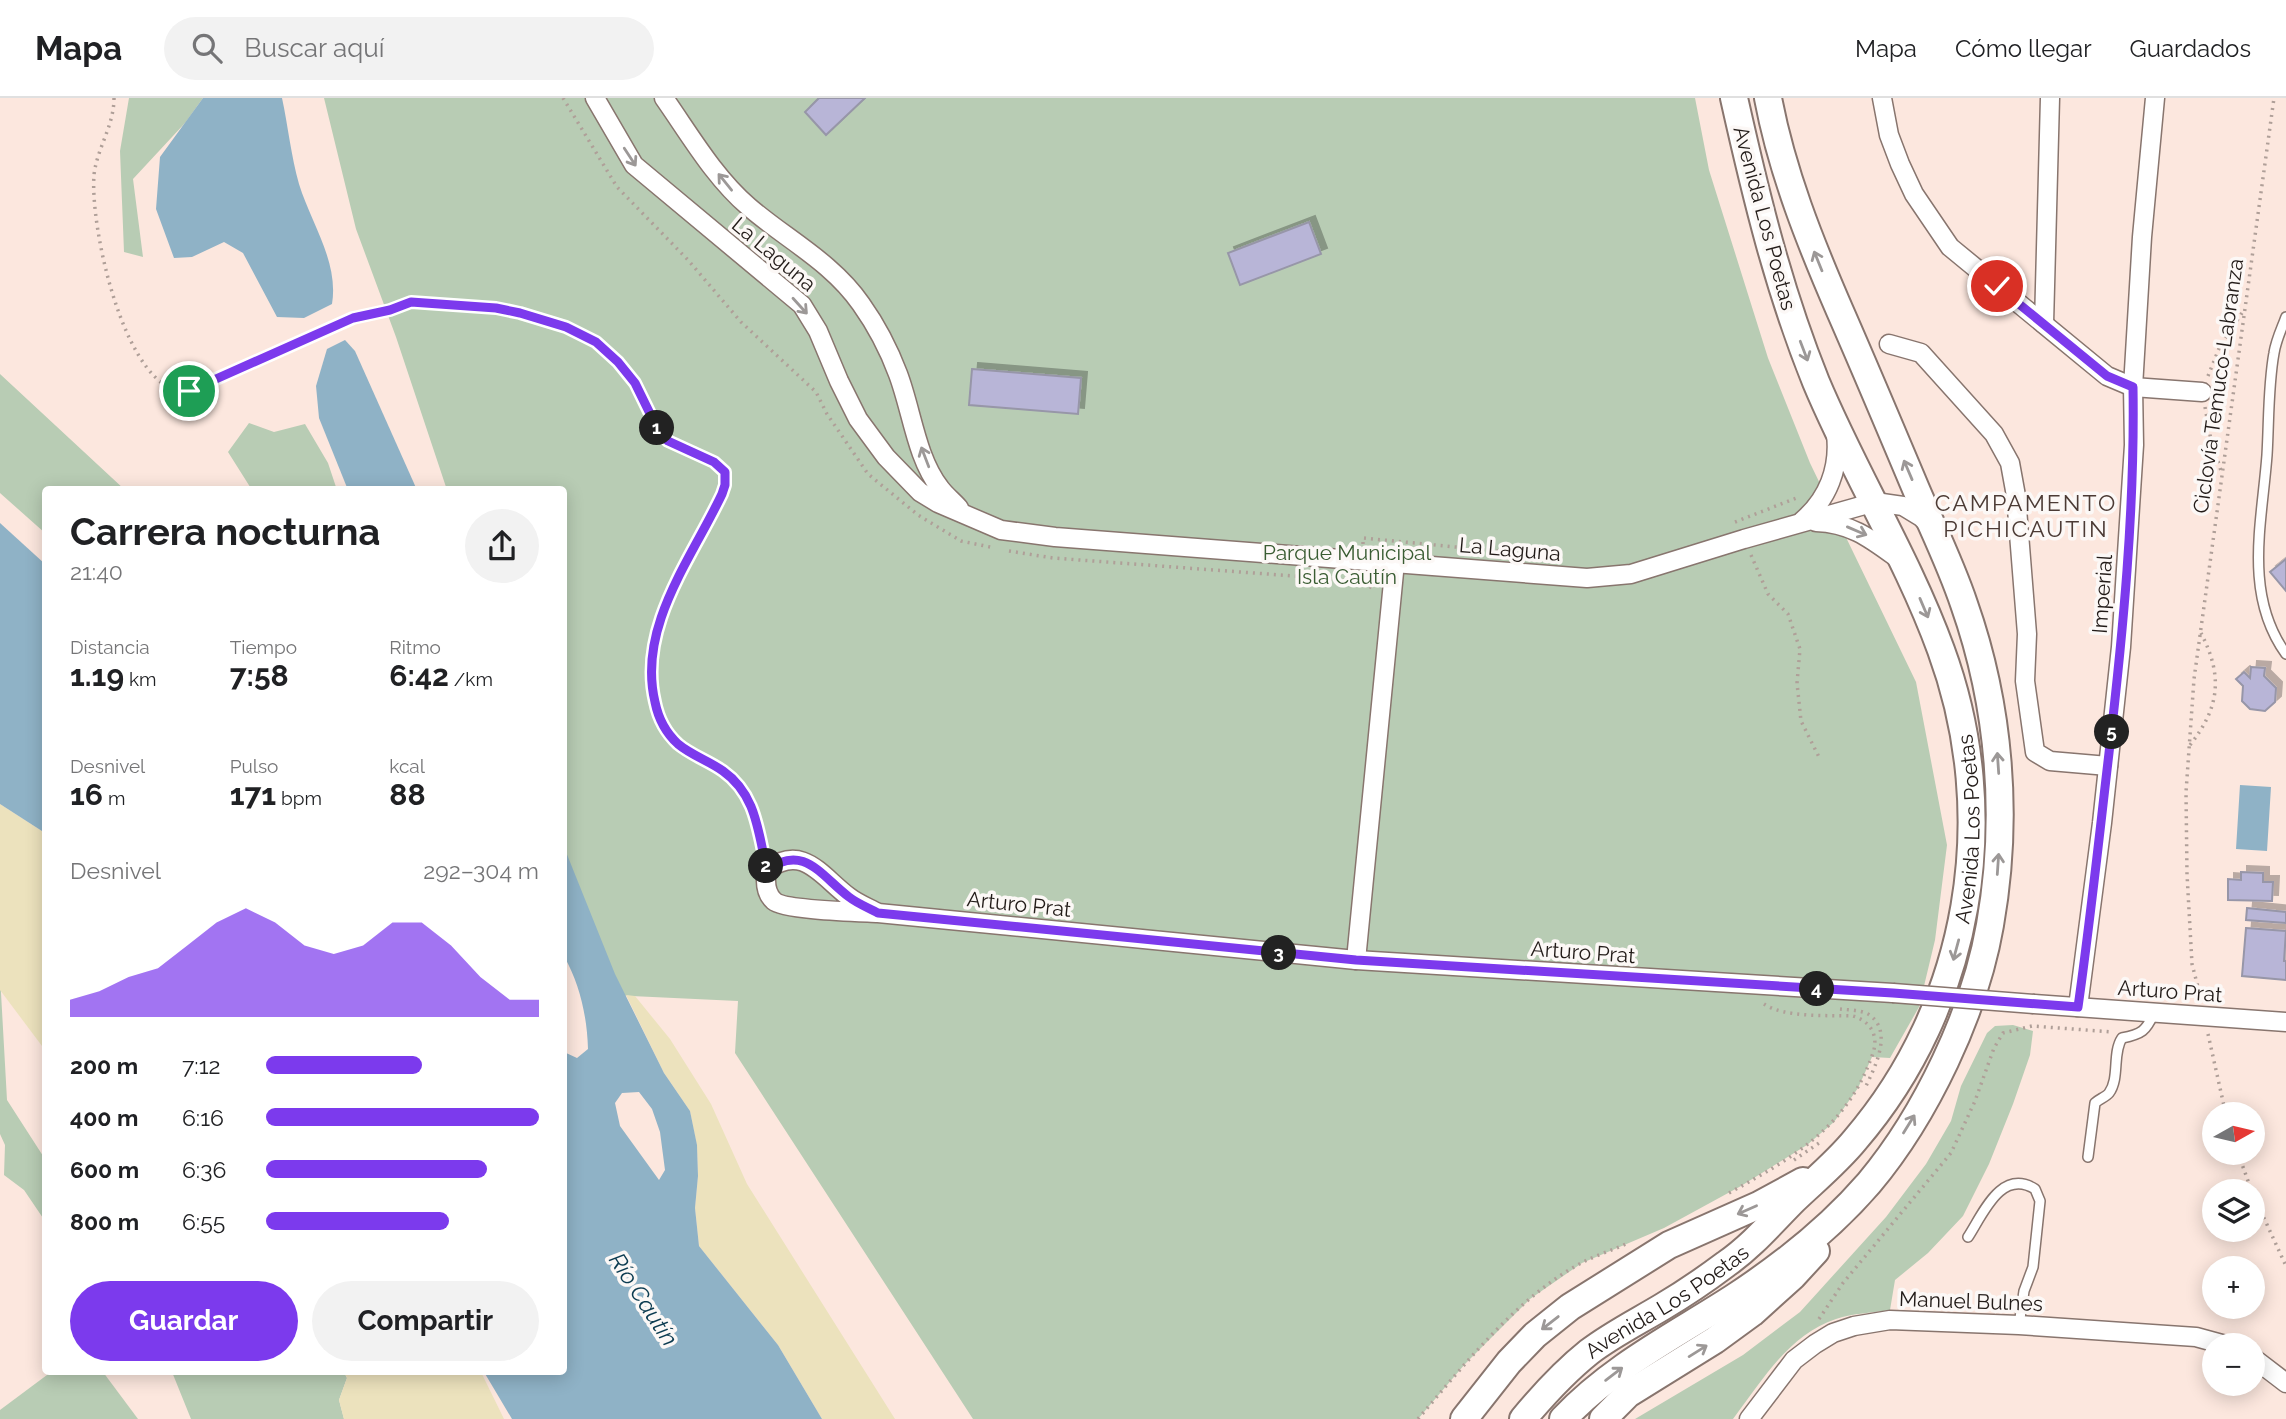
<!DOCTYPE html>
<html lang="es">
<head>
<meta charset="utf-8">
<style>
	body { margin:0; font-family:Raleway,sans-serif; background:#f2f2f2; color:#202124; height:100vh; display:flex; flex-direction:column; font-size:26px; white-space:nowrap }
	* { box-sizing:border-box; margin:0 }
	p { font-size:23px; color:#757577 }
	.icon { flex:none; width:38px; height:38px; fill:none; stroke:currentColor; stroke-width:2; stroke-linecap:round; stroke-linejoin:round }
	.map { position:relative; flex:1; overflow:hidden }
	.details { position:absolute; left:42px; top:388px; width:525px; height:889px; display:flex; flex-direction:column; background:#fff; border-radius:7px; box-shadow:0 4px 18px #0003 }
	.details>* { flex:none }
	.needle { width:46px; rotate:82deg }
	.fabs { position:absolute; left:2202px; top:1004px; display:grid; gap:14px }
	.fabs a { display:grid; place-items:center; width:63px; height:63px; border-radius:50%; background:#fff; box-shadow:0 4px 18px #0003; font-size:35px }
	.pin { position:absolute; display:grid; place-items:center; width:60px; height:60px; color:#fff; margin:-30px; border:4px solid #fff; border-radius:50%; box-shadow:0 2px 7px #0007 }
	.km { position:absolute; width:35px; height:35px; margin:-18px; border-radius:50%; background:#222; color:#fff; font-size:19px; line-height:35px; text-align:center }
	.round { display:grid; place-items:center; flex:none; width:74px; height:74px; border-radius:37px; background:#f2f2f2 }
	.summary { display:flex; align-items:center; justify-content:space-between; height:119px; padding:0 28px }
	h1 { font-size:38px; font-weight:700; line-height:52px }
	.stats { display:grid; grid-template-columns:repeat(3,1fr); gap:10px; height:119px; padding:7px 28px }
	.stats div { display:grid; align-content:center }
	.stats b { font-size:30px; font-weight:700 }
	.stats small { font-size:19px; font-weight:400 }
	.stats p { font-size:19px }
	.chart { height:196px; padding:14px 28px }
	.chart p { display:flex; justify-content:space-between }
	.chart svg { width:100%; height:126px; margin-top:7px; fill:#7c3aed; opacity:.7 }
	.action { display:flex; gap:14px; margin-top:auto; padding:14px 28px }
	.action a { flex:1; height:80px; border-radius:42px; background:#7c3aed; color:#fff; font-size:28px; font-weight:700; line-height:80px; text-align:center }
	.action a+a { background:#f2f2f2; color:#202124 }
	ul { padding:0 28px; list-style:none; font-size:23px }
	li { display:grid; grid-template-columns:112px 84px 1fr; align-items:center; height:52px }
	li i { height:18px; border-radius:9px; background:#7c3aed }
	header { display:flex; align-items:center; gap:42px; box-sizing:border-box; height:98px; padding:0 35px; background:#fff; border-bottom:2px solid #e0e0e0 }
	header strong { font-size:33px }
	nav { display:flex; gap:38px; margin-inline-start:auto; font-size:24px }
	.search { width:490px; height:63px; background:#f2f2f2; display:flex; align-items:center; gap:18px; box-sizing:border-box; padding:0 24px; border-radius:38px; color:#757577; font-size:26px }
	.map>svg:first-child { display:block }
	.green { fill:#b8ccb4 }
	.sand { fill:#ece2bd }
	.water { fill:#8fb2c6; fill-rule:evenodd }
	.building { fill:#b8b5d7; stroke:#9796a8; stroke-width:2; filter:url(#shadow) }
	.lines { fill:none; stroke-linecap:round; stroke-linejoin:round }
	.service-casing { stroke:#88756e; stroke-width:12 }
	.minor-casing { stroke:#88756e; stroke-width:21 }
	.primary-casing { stroke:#88756e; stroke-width:30 }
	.path { stroke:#af9f98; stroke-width:3.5; stroke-dasharray:2 5; stroke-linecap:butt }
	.service { stroke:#fff; stroke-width:9 }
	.minor { stroke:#fff; stroke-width:18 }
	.primary { stroke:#fff; stroke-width:26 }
	.minor-bridge-casing { stroke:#88756e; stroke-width:21; stroke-linecap:butt }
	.minor-bridge { stroke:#fff; stroke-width:18 }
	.oneway { stroke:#9c9897 }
	.route-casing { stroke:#fff; stroke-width:14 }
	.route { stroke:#7c3aed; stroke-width:9 }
	.labels { text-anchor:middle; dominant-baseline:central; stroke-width:7; stroke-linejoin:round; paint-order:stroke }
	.street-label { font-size:21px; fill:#221b18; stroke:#fcf8f6 }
	.park-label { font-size:21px; fill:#395c32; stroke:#fcf8f6 }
	.neighbourhood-label { font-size:23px; letter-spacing:2px; fill:#4c3b35; stroke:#fcf8f6 }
	.water-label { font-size:23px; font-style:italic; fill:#0b3b50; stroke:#fcf8f6 }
</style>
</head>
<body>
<header>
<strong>Mapa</strong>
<div class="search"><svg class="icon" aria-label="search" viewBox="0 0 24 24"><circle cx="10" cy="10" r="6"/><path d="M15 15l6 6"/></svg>Buscar aquí</div>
<nav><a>Mapa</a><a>Cómo llegar</a><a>Guardados</a></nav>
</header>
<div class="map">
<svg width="2286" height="1321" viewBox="0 0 2286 1321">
	<defs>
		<filter id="shadow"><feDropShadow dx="6" dy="-6" stdDeviation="0" flood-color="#0004"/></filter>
	</defs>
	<rect width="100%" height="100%" fill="#fce7de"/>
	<g class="green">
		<polygon points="129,0 203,0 185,25 133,81 143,159 124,154 120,53"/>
		<polygon points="324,0 1695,0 1709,72 1768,260 1810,365 1916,584 1947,747 1935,842 1919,909 1890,960 1872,959 1858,990 1834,1024 1807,1047 1741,1088 1664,1130 1582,1165 1530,1201 1465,1266 1418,1321 973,1321 735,955 738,903 610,897 564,750 564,392 447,392 396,239 356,131"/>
		<polygon points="0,276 125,392 46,392 45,435 0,395"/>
		<polygon points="249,325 274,334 305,326 328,365 337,392 252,392 228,354"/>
		<polygon points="0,877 7,1002 45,1061 45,1123 24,1092 4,1077 5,1047 0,1036"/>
		<path d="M2013 927 2033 933 2030 957 2013 1006 1989 1066 1963 1118 1928 1155 1895 1182 1890 1212C1873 1215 1853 1215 1836 1221 1788 1237 1762 1283 1733 1321H1635L1743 1257 1800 1214 1886 1119 1926 1066 1951 1023 1961 988 1987 935 1995 928Z"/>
		<polygon points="51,1274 103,1274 138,1321 0,1321 0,1312"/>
		<polygon points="172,1274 344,1274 347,1280 339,1302 344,1321 191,1321"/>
	</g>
	<g class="sand">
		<polygon points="0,706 45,735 45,952 0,892"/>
		<polygon points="626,897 635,898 670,941 711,1006 747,1086 895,1321 822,1321 778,1247 699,1148 695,1110 698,1078 697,1048 690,1013 664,975"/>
		<polygon points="344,1274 481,1274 504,1321 344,1321 339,1302 347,1280"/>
	</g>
	<g class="water">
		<path d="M203 0H282C288 28 291 58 299 86 311 125 339 164 332 206L304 220 277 219 243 155 224 144 192 159 174 160 156 111 160 59Z"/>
		<polygon points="345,242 355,253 417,392 348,392 319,320 316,288 327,251"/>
		<polygon points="0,425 45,466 45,735 0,706"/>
		<polygon points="2240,687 2271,689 2267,753 2236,751"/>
		<path d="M564 749 615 876 664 975 690 1013 697 1047 698 1078 695 1110 699 1148 778 1247 822 1321H512L484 1274H564V954L577 960 588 951C587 918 580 887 564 858ZM639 994 652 1011 660 1034 665 1072 659 1082 620 1028 615 1005 622 995Z"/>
	</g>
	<g class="building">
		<polygon points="819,0 865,0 826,37 805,14"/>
		<polygon points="1309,124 1321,156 1240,187 1228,155"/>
		<polygon points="972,271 1081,280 1078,316 969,307"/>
		<polygon points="2286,461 2286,493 2270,474"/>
		<polygon points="2251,569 2265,570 2264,578 2276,590 2275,604 2265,613 2250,611 2242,603 2243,588 2236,581 2244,574 2250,580"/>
		<polygon points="2241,774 2263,775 2263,784 2273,784 2272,803 2228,802 2228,781 2241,782"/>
		<polygon points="2247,810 2286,814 2286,825 2246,822"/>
		<polygon points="2246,830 2286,833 2284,863 2286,863 2286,882 2242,878"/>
	</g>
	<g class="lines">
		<defs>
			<g id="service">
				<path d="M2286 219C2282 230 2276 242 2274 255 2268 288 2269 324 2267 357 2262 425 2243 496 2286 556"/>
				<path d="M2088 1059 2095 1005C2099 1001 2106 999 2109 995 2120 980 2112 955 2122 940 2142 936 2146 933 2154 915"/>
				<path d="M1968 1139C1983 1116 2001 1070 2035 1091L2040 1103 2033 1169 2024 1193 2019 1227"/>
			</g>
			<g id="minor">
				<polyline points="595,0 634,67 802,207 818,233 839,283 858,321 886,359 920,394 938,405 1001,432 1055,439 1587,480 1631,476 1744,441 1875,404 1903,408 1921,419 1928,426"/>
				<path d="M664 0C690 37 714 79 749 109 786 141 832 164 861 206 876 227 889 252 898 276 912 313 916 359 940 390 945 397 953 403 959 410"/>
				<polyline points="1882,0 1889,37 1900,66 1914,96 1950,149 2107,278 2133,289 2202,294"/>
				<polyline points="2044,226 2050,0"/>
				<polyline points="1889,246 1921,255 1994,336 2010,365 2016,398 2027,536 2025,583 2035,654 2050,663 2108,668"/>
				<path d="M1802 423C1828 401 1840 370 1836 336"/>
				<path d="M1816 424C1851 425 1871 441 1897 460"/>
				<path d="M878 815C860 814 784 812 774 803 765 795 765 783 767 772 803 745 821 778 849 799 858 806 869 810 878 815L1356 862 1893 895"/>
				<polyline points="1356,862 1395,464"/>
				<polyline points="2034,906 2286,924"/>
				<polyline points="2078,909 2102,725 2121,549 2134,347 2133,289 2142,139 2155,0"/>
				<polyline points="2252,1259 2286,1285"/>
				<polyline points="1749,1321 1794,1262 1815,1246 1833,1235 1854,1228 1890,1222 2019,1227 2196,1239 2229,1248"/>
			</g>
			<g id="primary">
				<polyline points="1464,1321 1509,1264 1535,1237 1570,1209 1669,1147 1759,1107 1803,1083"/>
				<path id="s1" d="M1523 1321C1543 1297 1564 1274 1589 1254 1611 1237 1637 1224 1662 1209 1684 1196 1706 1181 1726 1166 1752 1148 1772 1124 1794 1102 1815 1082 1837 1064 1855 1042 1971 907 2002 718 1941 552 1907 459 1854 375 1816 284 1778 190 1756 98 1734 0"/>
				<path d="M1563 1321C1612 1269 1674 1238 1733 1200 1782 1168 1831 1129 1869 1085 1926 1017 1975 914 1990 827 2009 720 2000 608 1964 506 1950 464 1930 425 1913 384 1889 327 1865 270 1840 213 1810 144 1782 74 1768 0"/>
				<polyline points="1603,1321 1628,1296 1715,1242 1752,1215 1793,1178 1816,1153"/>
			</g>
		</defs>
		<use href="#service" class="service-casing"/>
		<use href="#minor" class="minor-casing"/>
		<use href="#primary" class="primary-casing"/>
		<g class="path">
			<path d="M114 0C114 28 97 50 94 77 90 127 121 272 173 291 177 293 184 293 189 293L353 220 390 212 411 204 496 210 555 225 596 244 618 264 635 285 659 334 668 343 722 369 725 374C725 398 712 418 701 438 673 490 638 548 656 609 672 662 720 656 746 695 758 713 758 736 763 756"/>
			<polyline points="563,0 617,89 688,162 741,224 816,294 827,316 868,376 918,417 961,443 995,450"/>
			<polyline points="2208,278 2220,248 2242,215"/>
			<polyline points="2205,309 2210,337 2221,373"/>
			<polyline points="1735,424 1799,399"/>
			<polyline points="1363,446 1363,440 1507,454"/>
			<polyline points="1009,453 1053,460 1361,483 1375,492"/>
			<polyline points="1751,457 1768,496 1788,516 1800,551 1797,585 1801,623 1820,661"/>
			<path d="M2190 647C2220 609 2223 578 2201 535"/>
			<polyline points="2201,901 2192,866 2187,776 2186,694 2194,581 2274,0"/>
			<path d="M1840 911C1849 912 1860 912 1868 916 1894 932 1875 969 1866 988"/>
			<polyline points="2208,936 2226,1017"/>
			<polyline points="2238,1055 2252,1094"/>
			<polyline points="1794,1062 1822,1043"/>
			<polyline points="2252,1094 2286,1168"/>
			<path d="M1729 1095C1794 1059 1848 1029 1873 955 1879 937 1870 923 1853 918 1827 917 1785 920 1764 906V903"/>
			<polyline points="1819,1221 1843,1185 1951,1055 1975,1003 1994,950 2003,935 2032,928 2113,934"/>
			<path d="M1418 1321C1465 1266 1518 1198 1583 1164 1597 1157 1613 1152 1628 1145"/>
		</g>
		<use href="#service" class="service"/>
		<use href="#minor" class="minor"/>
		<use href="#primary" class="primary"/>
		<defs>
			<polyline id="minor-bridge" points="1893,895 2034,906"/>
		</defs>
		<use href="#minor-bridge" class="minor-bridge-casing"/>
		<use href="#minor-bridge" class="minor-bridge"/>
	</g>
	<defs><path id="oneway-shaft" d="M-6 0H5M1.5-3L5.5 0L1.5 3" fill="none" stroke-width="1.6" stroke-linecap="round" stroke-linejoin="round" transform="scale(1.75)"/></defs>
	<g class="oneway">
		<use href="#oneway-shaft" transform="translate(630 59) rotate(57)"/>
		<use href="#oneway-shaft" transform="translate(725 84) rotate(-129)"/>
		<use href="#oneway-shaft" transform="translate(1818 163) rotate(-112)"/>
		<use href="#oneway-shaft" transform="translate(800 208) rotate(48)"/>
		<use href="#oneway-shaft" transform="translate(1804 253) rotate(69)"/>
		<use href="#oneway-shaft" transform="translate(925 359) rotate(-111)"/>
		<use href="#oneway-shaft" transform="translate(1908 372) rotate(-113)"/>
		<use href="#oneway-shaft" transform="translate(1857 433) rotate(23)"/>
		<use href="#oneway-shaft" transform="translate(1924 510) rotate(67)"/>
		<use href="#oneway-shaft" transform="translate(1998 665) rotate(-94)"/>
		<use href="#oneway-shaft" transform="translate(1998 766) rotate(-86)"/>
		<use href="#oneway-shaft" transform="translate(1956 852) rotate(105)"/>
		<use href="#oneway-shaft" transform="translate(1909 1026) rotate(-58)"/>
		<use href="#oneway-shaft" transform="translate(1747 1112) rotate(156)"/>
		<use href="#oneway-shaft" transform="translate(1550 1225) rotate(142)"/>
		<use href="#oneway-shaft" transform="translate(1698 1253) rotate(-32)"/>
		<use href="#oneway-shaft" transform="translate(1614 1276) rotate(-37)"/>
	</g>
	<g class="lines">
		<defs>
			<path id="route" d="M189 293 353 220 390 212 411 204 496 210 520 215 566 229 596 244 618 264 635 285 659 334 668 343 714 364 725 374V387L722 396C692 460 637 529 655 604 658 619 666 635 678 646 691 657 709 663 723 673 757 697 758 735 767 772 804 745 821 778 849 799 858 806 869 810 878 815L1356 862 1893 895 2078 909C2090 825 2099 740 2109 655 2123 534 2135 411 2133 289L2107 278 1997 188"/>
		</defs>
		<use href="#route" class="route-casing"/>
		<use href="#route" class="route"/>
	</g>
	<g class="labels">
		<g class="street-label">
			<text transform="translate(1765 120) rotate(75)">Avenida Los Poetas</text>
			<text transform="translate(774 156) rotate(40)">La Laguna</text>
			<text transform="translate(2218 288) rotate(-82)">Ciclovía Temuco-Labranza</text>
			<text transform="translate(1510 451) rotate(5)">La Laguna</text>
			<text transform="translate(2102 496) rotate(-86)">Imperial</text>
			<text stroke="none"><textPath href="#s1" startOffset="775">Avenida Los Poetas</textPath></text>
			<text transform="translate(1019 806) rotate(6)">Arturo Prat</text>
			<text transform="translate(1583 854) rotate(4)">Arturo Prat</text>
			<text transform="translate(2170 893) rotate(4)">Arturo Prat</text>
			<text stroke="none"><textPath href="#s1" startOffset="187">Avenida Los Poetas</textPath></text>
			<text transform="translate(1971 1203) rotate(2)">Manuel Bulnes</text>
		</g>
		<g class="park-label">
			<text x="1347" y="454">Parque Municipal<tspan x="1347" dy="24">Isla Cautín</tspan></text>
		</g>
		<g class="neighbourhood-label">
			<text x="2026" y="404">CAMPAMENTO<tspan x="2026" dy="26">PICHICAUTIN</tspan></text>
		</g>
		<g class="water-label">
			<text transform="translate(644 1201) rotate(57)">Río Cautín</text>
		</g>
	</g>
</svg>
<div class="fabs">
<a><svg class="needle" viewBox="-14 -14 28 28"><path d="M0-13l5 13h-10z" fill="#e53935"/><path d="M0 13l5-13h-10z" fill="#757577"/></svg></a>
<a><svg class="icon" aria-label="layers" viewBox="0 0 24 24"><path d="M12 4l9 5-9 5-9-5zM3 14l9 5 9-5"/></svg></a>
<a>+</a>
<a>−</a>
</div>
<div class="pin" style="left:189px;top:293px;background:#1e9e55"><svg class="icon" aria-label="arrive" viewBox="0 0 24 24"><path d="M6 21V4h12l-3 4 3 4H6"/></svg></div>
<div class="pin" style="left:1997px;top:188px;background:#d93025"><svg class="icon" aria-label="check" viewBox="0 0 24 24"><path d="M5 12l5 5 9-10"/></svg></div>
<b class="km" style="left:657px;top:330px">1</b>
<b class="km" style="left:766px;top:768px">2</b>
<b class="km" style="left:1279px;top:855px">3</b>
<b class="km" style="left:1817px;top:891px">4</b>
<b class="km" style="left:2112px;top:634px">5</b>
<section class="details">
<div class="summary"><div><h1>Carrera nocturna</h1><p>21:40</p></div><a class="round"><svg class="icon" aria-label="share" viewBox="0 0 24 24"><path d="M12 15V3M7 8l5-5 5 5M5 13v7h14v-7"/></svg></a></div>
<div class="stats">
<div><p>Distancia</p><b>1.19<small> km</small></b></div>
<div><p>Tiempo</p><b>7:58</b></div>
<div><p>Ritmo</p><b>6:42<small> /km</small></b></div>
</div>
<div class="stats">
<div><p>Desnivel</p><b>16<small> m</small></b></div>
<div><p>Pulso</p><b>171<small> bpm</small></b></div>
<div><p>kcal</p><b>88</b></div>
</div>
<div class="chart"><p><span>Desnivel</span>292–304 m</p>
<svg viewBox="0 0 160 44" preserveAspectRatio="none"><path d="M0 44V38L10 35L20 30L30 27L40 19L50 11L60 6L70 11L80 19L90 22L100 19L110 11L120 11L130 19L140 30L150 38L160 38V44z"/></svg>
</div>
<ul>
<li><b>200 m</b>7:12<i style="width:57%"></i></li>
<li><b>400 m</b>6:16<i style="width:100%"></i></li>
<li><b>600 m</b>6:36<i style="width:81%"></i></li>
<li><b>800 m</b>6:55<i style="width:67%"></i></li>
</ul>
<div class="action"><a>Guardar</a><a>Compartir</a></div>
</section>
</div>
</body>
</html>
